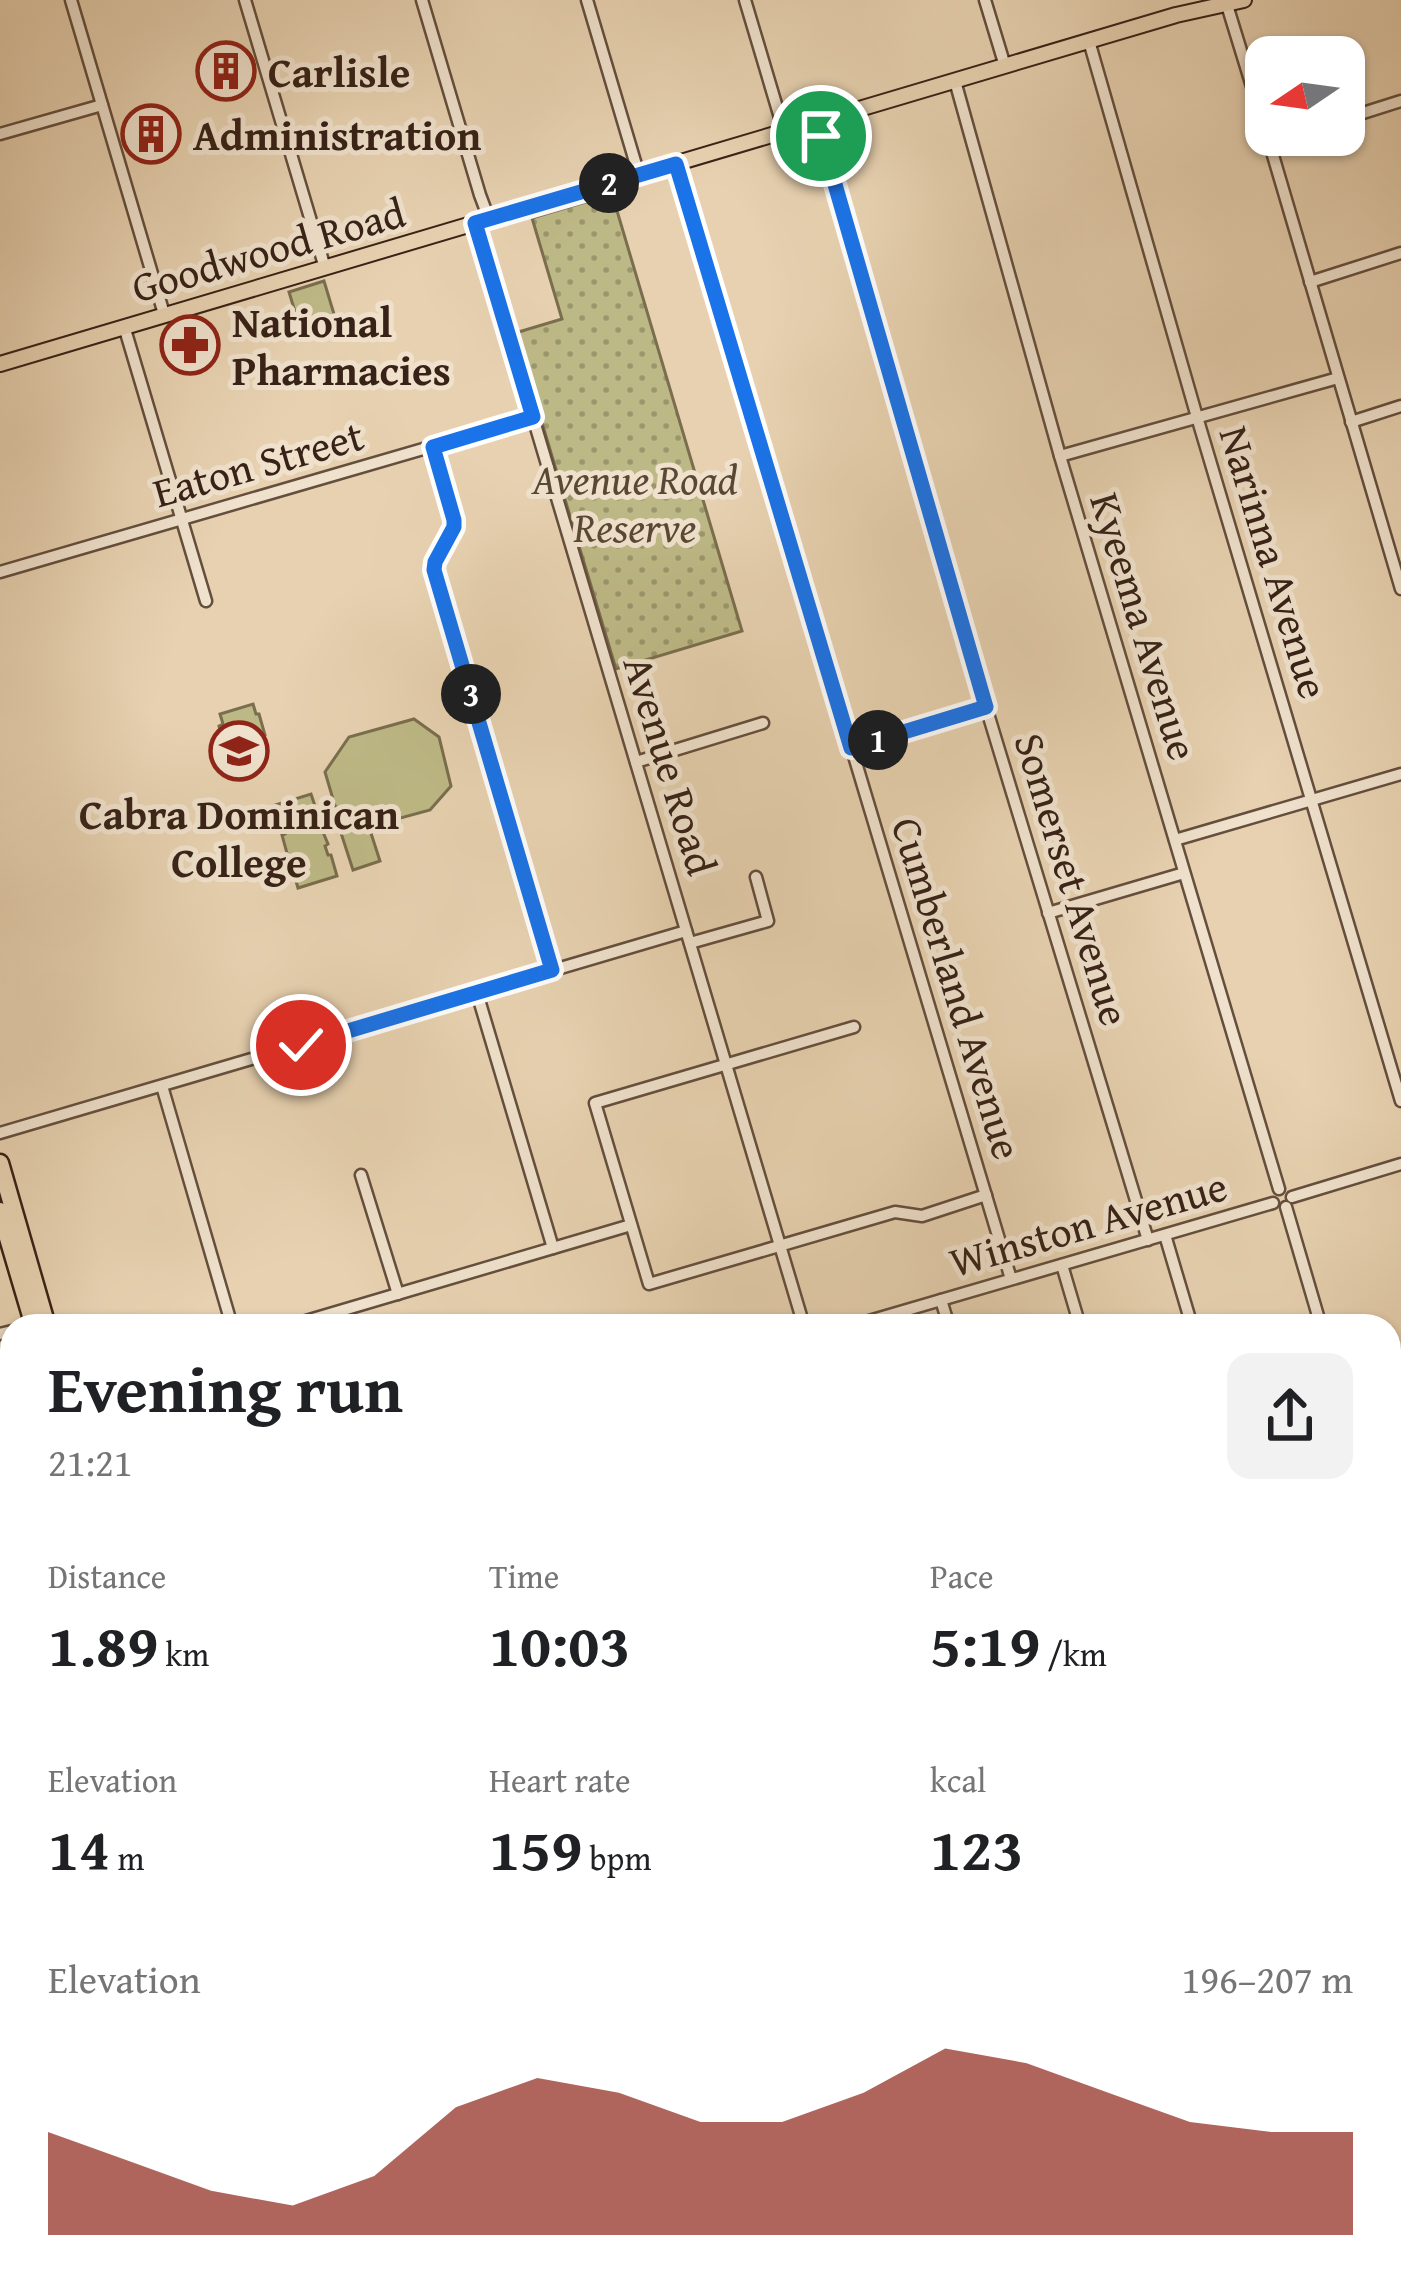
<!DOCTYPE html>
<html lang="en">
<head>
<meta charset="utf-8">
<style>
	body { margin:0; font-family:"Gentium Book Plus",serif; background:#f2f2f2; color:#202124; height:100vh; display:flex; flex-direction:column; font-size:45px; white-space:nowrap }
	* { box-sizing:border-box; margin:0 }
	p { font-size:39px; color:#757577 }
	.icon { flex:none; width:66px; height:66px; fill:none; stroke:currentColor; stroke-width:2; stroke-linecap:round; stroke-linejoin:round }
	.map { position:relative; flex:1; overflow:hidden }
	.panel { position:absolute; left:0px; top:1314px; width:1401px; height:975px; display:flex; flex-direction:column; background:#fff; border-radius:36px 36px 0 0; box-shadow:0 3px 9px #0004 }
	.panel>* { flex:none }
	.needle { width:78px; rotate:257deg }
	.buttons { position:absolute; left:1245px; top:36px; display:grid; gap:24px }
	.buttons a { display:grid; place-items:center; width:120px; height:120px; border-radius:24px; background:#fff; box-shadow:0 3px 9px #0004; font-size:60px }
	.pin { position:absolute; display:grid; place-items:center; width:102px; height:102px; color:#fff; margin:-51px; border:6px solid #fff; border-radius:50%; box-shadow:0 3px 12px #0007 }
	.km { position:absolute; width:60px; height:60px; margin:-30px; border-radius:50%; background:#222; color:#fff; font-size:33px; line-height:60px; text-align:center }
	.round { display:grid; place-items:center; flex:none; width:126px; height:126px; border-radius:24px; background:#f2f2f2 }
	.overview { display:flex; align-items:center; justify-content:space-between; height:204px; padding:0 48px }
	h1 { font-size:66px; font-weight:700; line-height:90px }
	.stats { display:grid; grid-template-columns:repeat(3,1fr); gap:18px; height:204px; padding:12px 48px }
	.stats div { display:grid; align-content:center }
	.stats b { font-size:60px; font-weight:700 }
	.stats small { font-size:33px; font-weight:400 }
	.stats p { font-size:33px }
	.chart { height:336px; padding:24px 48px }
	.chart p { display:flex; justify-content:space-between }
	.chart svg { width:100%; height:216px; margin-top:12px; fill:#8f2418; opacity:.7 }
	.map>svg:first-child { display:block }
	.grass { fill:#bdb986; stroke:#7a6e4e; stroke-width:3 }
	.park { fill:url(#park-dots); stroke:#7a6e4e; stroke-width:3 }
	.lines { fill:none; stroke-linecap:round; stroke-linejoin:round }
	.minor-casing { stroke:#644e3d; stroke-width:15 }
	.major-casing { stroke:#382217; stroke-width:18 }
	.highway-casing { stroke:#382217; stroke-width:21 }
	.minor { stroke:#efe1cc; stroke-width:10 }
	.major { stroke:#e7d1b0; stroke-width:14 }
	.highway { stroke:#e7d1b0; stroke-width:16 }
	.route-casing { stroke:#fff; stroke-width:24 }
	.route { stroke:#1a73e8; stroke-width:15 }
	.labels { text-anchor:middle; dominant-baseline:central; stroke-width:10; stroke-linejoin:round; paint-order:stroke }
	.poi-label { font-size:42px; font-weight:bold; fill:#382217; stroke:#efe1cc; text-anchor:start }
	.street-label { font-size:42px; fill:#382217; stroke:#efe1cc }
	.park-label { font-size:42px; font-style:italic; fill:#594833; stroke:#efe1cc }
</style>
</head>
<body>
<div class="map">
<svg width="1401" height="2287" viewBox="0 0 1401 2287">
	<defs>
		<pattern id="park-dots" width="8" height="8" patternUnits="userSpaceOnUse" patternTransform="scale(3)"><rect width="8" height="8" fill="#bdb986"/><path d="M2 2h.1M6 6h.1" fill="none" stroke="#9b966d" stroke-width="1.8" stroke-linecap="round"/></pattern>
	</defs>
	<rect width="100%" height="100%" fill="#e7d1b0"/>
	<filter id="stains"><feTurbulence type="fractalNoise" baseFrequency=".00167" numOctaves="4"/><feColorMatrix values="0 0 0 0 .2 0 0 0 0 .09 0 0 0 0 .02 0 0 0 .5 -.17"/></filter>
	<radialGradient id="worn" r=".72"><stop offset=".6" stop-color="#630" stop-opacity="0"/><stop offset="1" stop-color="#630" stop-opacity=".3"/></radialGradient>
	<g class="grass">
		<polygon points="324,281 337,324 302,335 289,292"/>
		<polygon points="253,704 256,714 259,714 265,735 262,737 265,747 232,758 228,746 224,746 219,726 223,724 220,714"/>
		<polygon points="414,719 439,737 451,786 430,810 375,825 335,806 325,772 349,737"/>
		<polygon points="311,794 318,815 278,827 272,806"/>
		<polygon points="317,818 328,844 325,846 328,855 331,855 337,876 298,888 292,867 295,865 292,856 288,857 282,835 285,834 283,828"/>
		<polygon points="368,824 380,861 353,870 341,833"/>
	</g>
	<g class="park">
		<polygon points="612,194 742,631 616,669 515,333 562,319 532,218"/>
		<polygon points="12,1594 12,1723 0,1726 0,1598"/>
		<polygon points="1389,1820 1401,1861 1401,1966 1389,1970"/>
	</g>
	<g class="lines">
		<defs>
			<g id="minor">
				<polyline points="71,0 164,314"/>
				<polyline points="245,0 325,268"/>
				<polyline points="422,0 480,195 489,219"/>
				<polyline points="587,0 639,175"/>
				<polyline points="745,0 784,131"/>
				<polyline points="985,0 1005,66"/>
				<polyline points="1227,5 1266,132"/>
				<polyline points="1089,41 1197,417 1401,1101"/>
				<polyline points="955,81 1060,456 1279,1189"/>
				<polyline points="1344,119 1401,101"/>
				<polyline points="817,121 986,707 1148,1240"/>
				<polyline points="0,134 102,105"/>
				<polyline points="1267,135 1401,589"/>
				<polyline points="1269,143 1294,135"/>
				<polyline points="676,163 1011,1279"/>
				<polyline points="475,223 804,1326"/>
				<polyline points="1310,282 1401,253"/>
				<polyline points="124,326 206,601"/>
				<polyline points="1351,422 1401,406"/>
				<polyline points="433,447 454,521 455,527 435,562 434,570 552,971"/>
				<polyline points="1060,456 1338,378"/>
				<polyline points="0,572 533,417"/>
				<polyline points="851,748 986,707"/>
				<polyline points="636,762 763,723"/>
				<polyline points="1175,840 1401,774"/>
				<polyline points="1048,913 1184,873"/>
				<polyline points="690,943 768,921 756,877"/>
				<polyline points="477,993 553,1248"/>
				<polyline points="854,1027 595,1103 649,1284 895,1212 922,1216 986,1195"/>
				<polyline points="162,1086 232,1326"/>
				<polyline points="0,1133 686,931"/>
				<polyline points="361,1175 398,1294"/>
				<polyline points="1292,1197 1401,1164"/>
				<polyline points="1286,1207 1321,1326"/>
				<polyline points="1165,1235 1192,1326"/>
				<polyline points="1062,1265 1080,1326"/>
				<polyline points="941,1300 949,1326"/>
				<polyline points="289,1326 631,1225"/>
				<polyline points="852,1326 1273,1203"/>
				<polyline points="0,1334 12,1331"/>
				<polyline points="1389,1552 1401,1593"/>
				<polyline points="0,1582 12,1578"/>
				<polyline points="1389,1679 1401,1676"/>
				<polyline points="0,1739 12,1736"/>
				<polyline points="0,1880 12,1923"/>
				<polyline points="0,2035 12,2031"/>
				<polyline points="1389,2060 1401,2097"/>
				<polyline points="1389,2118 1401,2115"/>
				<polyline points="0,2148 12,2144"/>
				<polyline points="417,2277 420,2287"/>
				<polyline points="562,2277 565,2287"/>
				<polyline points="708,2277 711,2287"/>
				<polyline points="859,2277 862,2287"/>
				<polyline points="1086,2277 1089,2287"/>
				<polyline points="1221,2277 1224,2287"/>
				<polyline points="135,2287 168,2277"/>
			</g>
			<polyline id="major" points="0,364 1176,15 1244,0"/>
			<g id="highway">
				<polyline points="0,1163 47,1326"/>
				<polyline points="0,1211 34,1326"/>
				<polyline points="317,2277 320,2287"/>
				<polyline points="330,2277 333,2287"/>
			</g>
		</defs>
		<use href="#minor" class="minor-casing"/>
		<use href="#major" class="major-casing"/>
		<use href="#highway" class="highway-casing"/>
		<use href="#minor" class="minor"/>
		<use href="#major" class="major"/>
		<use href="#highway" class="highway"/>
	</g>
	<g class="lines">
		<defs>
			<polyline id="route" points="301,1045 552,970 434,570 435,562 454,527 454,520 433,447 533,417 475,223 676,164 851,748 986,707 821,136"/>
		</defs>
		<use href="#route" class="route-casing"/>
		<use href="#route" class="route"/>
	</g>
	<defs>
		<symbol id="building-ring" viewBox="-11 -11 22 22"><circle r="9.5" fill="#efe1cc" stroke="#8f2418" stroke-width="1.5"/><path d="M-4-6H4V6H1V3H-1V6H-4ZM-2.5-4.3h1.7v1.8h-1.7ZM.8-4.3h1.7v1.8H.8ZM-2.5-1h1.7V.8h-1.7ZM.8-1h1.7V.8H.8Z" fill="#8f2418"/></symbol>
		<symbol id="pharmacy-ring" viewBox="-11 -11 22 22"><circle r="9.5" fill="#efe1cc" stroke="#8f2418" stroke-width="1.5"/><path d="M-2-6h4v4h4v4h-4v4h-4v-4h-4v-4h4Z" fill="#8f2418"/></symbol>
		<symbol id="school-ring" viewBox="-11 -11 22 22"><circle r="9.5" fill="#efe1cc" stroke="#8f2418" stroke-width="1.5"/><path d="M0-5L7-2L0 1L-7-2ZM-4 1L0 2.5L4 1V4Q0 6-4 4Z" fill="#8f2418"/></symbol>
	</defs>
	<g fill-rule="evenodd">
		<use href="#building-ring" x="193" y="38" width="66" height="66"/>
		<use href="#building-ring" x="118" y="101" width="66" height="66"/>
		<use href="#pharmacy-ring" x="157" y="312" width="66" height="66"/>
		<use href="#school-ring" x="206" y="718" width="66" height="66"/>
	</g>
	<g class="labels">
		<g class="poi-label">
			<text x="268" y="71">Carlisle</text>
			<text x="193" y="134">Administration</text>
			<text x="232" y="321">National<tspan x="232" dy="48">Pharmacies</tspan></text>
			<text x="239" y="813" text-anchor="middle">Cabra Dominican<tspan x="239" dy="48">College</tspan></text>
		</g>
		<g class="street-label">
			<text transform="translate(268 249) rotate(-16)">Goodwood Road</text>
			<text transform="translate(258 463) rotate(-16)">Eaton Street</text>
			<text transform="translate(1275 562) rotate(73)">Narinna Avenue</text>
			<text transform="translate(1145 626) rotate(73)">Kyeema Avenue</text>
			<text transform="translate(671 765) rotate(73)">Avenue Road</text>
			<text transform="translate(1073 879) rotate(73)">Somerset Avenue</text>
			<text transform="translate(958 988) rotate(73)">Cumberland Avenue</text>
			<text transform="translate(1088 1223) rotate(-16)">Winston Avenue</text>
		</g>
		<g class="park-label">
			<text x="635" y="478">Avenue Road<tspan x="635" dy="48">Reserve</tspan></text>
		</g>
	</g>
	<rect width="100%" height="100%" filter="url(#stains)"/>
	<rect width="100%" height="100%" fill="url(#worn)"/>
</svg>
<div class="buttons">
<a><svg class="needle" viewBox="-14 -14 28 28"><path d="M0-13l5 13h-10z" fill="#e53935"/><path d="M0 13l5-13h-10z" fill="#757577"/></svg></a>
</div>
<div class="pin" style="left:821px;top:136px;background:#1e9e55"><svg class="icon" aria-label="arrive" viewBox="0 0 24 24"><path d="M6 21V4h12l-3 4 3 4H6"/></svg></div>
<div class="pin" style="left:301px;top:1045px;background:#d93025"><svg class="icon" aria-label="check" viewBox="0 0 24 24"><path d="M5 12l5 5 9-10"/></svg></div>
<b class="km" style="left:878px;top:740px">1</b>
<b class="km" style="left:609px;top:183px">2</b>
<b class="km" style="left:471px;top:694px">3</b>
<section class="panel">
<div class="overview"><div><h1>Evening run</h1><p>21:21</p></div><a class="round"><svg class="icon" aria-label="share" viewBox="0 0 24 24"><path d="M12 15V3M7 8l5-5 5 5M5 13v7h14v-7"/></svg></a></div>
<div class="stats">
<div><p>Distance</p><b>1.89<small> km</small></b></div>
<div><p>Time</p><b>10:03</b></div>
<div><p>Pace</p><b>5:19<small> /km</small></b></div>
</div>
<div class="stats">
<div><p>Elevation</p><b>14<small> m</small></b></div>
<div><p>Heart rate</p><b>159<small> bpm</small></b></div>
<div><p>kcal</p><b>123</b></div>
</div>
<div class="chart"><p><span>Elevation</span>196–207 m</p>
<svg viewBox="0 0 160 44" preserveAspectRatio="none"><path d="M0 44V23L10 29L20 35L30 38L40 32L50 18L60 12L70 15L80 21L90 21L100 15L110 6L120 9L130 15L140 21L150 23L160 23V44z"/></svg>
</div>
</section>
</div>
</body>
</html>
